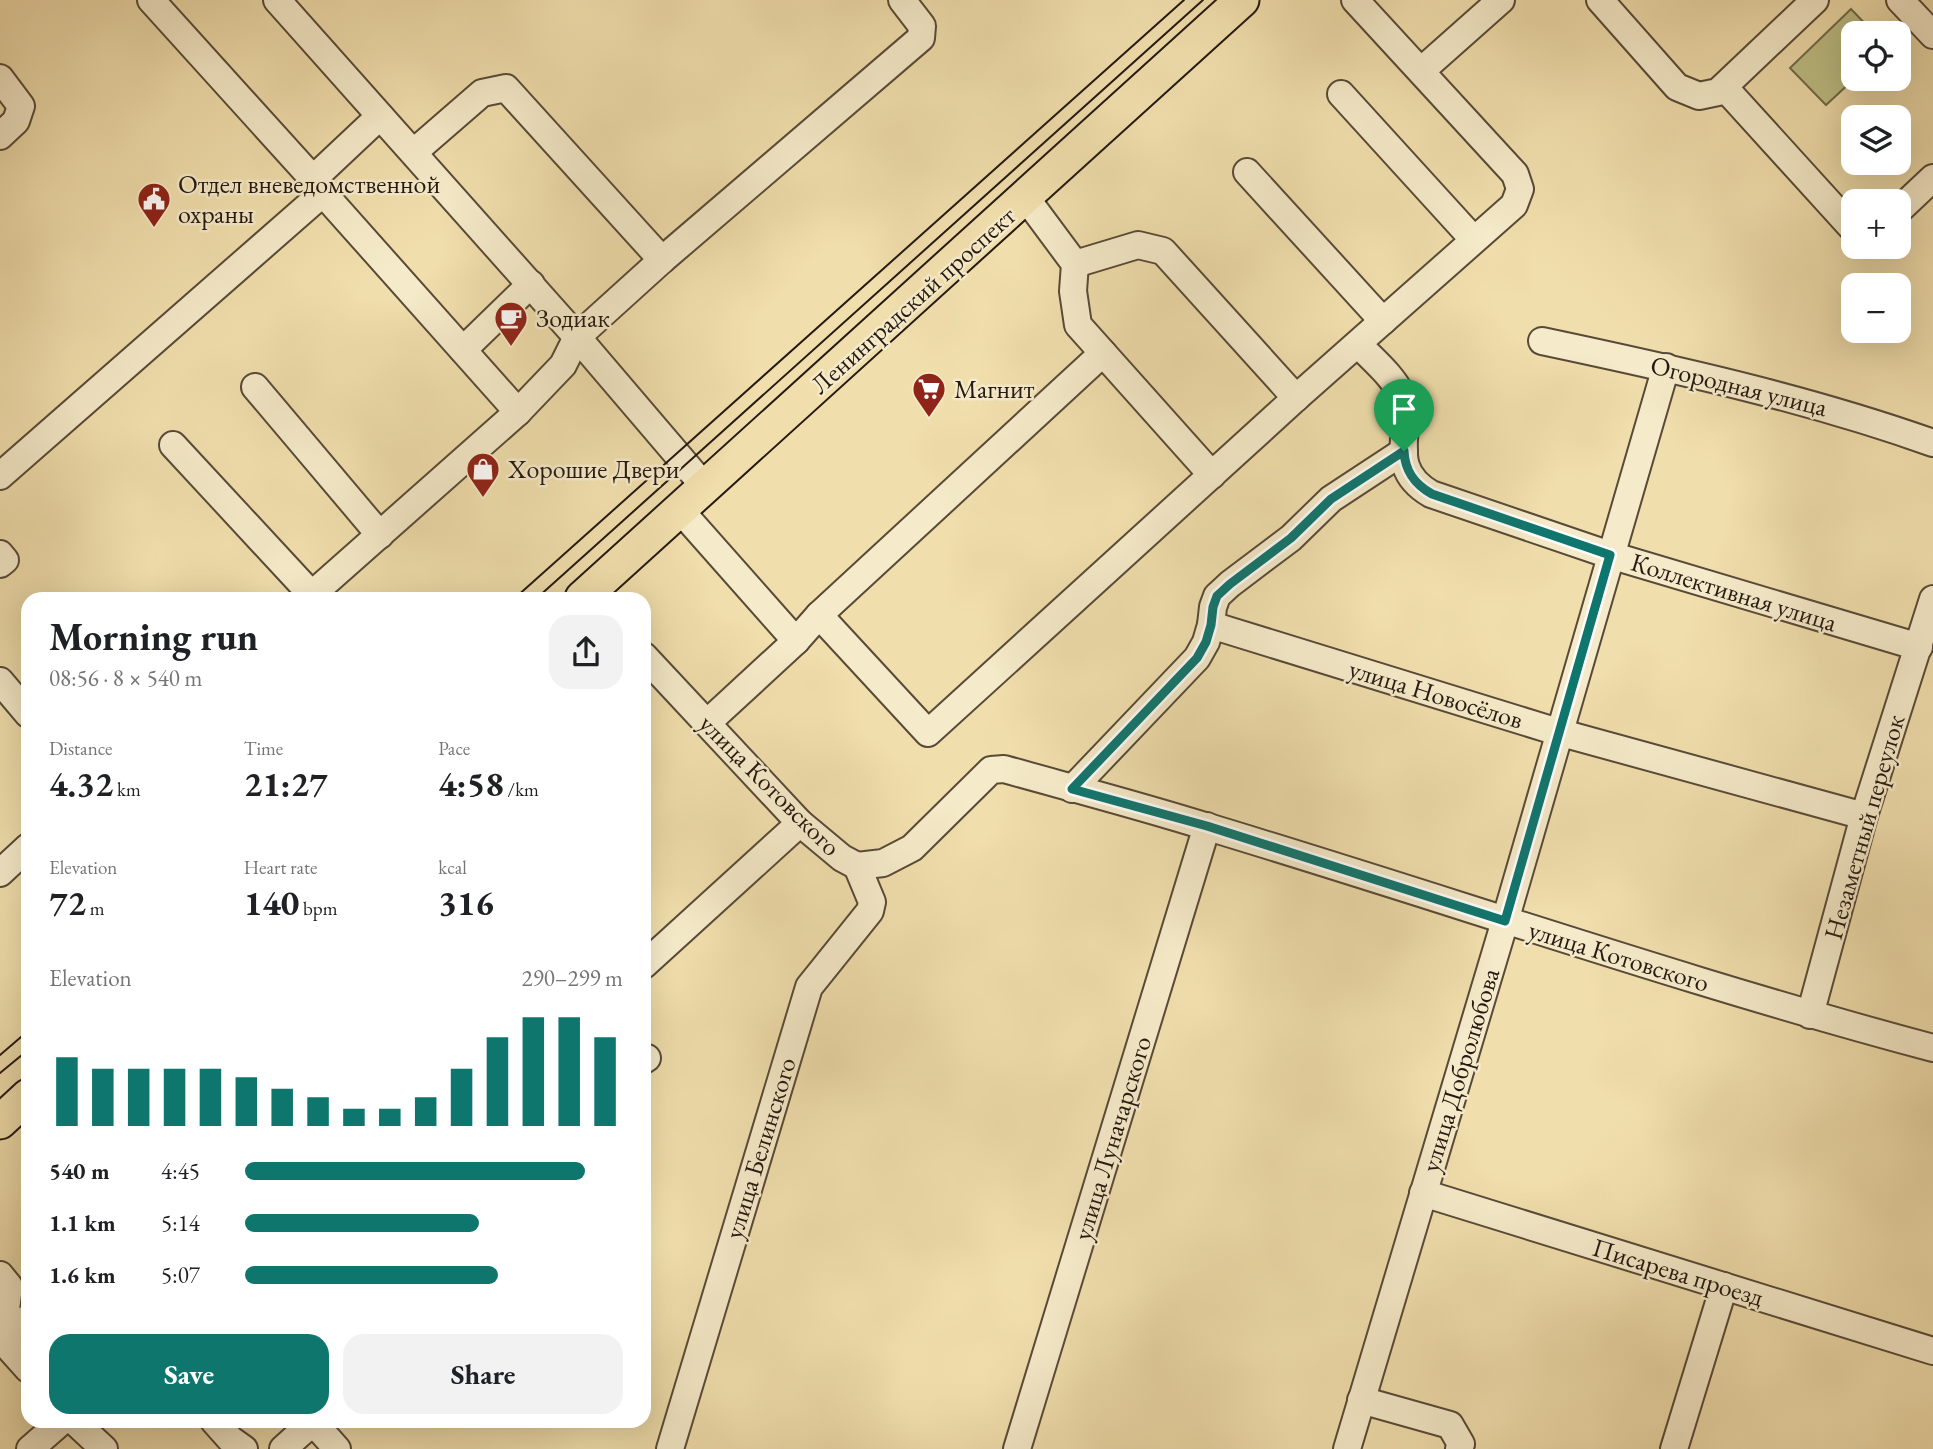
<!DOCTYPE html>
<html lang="en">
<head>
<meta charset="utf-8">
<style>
	body { margin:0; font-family:"EB Garamond",serif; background:#f2f2f2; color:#202124; height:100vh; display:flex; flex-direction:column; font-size:26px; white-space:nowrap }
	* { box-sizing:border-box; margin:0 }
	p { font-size:23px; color:#757577 }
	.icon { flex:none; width:38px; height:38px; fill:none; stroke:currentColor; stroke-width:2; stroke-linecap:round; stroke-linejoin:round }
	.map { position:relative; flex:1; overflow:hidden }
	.sheet { position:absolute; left:21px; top:592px; width:630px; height:836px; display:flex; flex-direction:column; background:#fff; border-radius:21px; box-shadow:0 7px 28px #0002 }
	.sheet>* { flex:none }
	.buttons { position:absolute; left:1841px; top:21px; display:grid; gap:14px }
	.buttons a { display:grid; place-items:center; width:70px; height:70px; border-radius:14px; background:#fff; box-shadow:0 7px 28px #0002; font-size:35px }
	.pin { position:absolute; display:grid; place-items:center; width:60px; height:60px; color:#fff; margin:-72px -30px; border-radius:50% 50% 50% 0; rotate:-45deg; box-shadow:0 0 7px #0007 }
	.pin .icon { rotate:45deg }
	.round { display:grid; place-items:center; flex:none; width:74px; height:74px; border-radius:21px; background:#f2f2f2 }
	.summary { display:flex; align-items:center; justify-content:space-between; height:119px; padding:0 28px }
	h1 { font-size:38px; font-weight:700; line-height:52px }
	.figures { display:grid; grid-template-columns:repeat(3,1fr); gap:10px; height:119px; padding:7px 28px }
	.figures div { display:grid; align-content:center }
	.figures b { font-size:35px; font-weight:700 }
	.figures small { font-size:19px; font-weight:400 }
	.figures p { font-size:19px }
	.chart { height:196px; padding:14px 28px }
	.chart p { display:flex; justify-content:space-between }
	.chart svg { width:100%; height:126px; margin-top:7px; stroke:#0f766e; stroke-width:6 }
	.button { display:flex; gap:14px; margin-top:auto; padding:14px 28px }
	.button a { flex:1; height:80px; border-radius:21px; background:#0f766e; color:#fff; font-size:28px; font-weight:700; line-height:80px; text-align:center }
	.button a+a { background:#f2f2f2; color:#202124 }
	ul { padding:0 28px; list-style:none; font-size:23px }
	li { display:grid; grid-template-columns:112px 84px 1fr; align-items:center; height:52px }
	li i { height:18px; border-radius:9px; background:#0f766e }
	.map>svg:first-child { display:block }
	.green { fill:#bec086; stroke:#726c4c; stroke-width:2 }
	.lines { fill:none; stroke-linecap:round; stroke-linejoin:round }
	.minor-casing { stroke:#584a38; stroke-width:30 }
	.major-casing { stroke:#251911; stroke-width:37 }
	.minor { stroke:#f5eac9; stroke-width:26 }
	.major { stroke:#f0deac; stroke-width:33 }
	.tram { stroke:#251911; stroke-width:2 }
	.route-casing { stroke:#fff; stroke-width:14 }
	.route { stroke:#0f766e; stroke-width:9 }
	.labels { text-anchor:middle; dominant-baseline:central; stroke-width:5; stroke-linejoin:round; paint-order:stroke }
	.poi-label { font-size:26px; fill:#251911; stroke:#f5eac9; text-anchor:start }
	.street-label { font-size:26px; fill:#251911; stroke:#f5eac9 }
</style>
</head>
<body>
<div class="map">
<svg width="1933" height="1449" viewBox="0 0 1933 1449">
	<rect width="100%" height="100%" fill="#f0deac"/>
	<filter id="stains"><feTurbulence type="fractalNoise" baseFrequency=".00286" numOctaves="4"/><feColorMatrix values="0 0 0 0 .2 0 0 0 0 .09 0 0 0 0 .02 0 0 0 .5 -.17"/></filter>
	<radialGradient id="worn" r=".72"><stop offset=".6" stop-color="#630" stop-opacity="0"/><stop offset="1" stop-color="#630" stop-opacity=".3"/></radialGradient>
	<polygon class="green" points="1851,9 1874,33 1853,33 1854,79 1826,105 1790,68"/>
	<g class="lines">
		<defs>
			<g id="minor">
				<polyline points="151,0 313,179 323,193 518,412"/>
				<polyline points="277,0 577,337 705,487"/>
				<polyline points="1600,0 1677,87 1699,96 1718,92 1815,0"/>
				<polyline points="1900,0 1933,35"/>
				<polyline points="1421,71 1501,0"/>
				<polyline points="0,78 21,106 16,121 0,136"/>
				<polyline points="1724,87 1853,229"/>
				<polyline points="1341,94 1474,240"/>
				<polyline points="414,152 482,93 506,88 662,260"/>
				<polyline points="1247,172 1383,321"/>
				<polyline points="313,179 380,116"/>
				<polyline points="1026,198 1075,264 1073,291 1078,325 1212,475"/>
				<polyline points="1899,210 1933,178"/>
				<polyline points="1075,264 1138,245 1163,251 1296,398"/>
				<path d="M1542 341C1674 369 1806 398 1933 443"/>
				<path d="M1358 344C1372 359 1392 375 1401 394 1416 429 1383 466 1431 494L1610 555 1919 647"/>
				<polyline points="463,350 531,284"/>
				<polyline points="255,387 380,535"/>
				<polyline points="173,445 312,595"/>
				<polyline points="0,476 323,193"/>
				<polyline points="680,510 796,641"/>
				<polyline points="0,554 5,560 0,564"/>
				<polyline points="308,598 518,412 563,365 577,337 662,260 921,38 922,26 902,0"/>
				<polyline points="819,615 928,733 1296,398 1514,205 1520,189 1515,174 1355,0"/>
				<polyline points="1211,625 1558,732 1864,816"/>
				<path d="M644 656 800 823 842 858 857 866 883 863 912 848 991 770 1004 769C1072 788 1141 806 1208 827 1450 900 1689 983 1933 1048"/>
				<polyline points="0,681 28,714"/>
				<polyline points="707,723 796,641 819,615 1103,353"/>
				<polyline points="1072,789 1197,658 1206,642 1211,625 1213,607 1217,596 1230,584 1291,538 1331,499 1404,451"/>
				<polyline points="0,873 28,847"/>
				<polyline points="644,965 800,823"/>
				<polyline points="1810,1015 1864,816 1933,599"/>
				<polyline points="644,1060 647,1058"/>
				<polyline points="1423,1193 1933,1351"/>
				<polyline points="0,1275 9,1286 2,1340 28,1369"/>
				<polyline points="2,1340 28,1318"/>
				<polyline points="1361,1400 1450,1425 1461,1444 1459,1449"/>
				<polyline points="74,1421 104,1449"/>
				<polyline points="214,1421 230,1439 244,1449"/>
				<polyline points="313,1422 337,1449"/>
				<polyline points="30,1449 62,1421"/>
				<polyline points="283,1449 314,1421"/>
				<polyline points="670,1449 809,987 870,911 872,902 857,866"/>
				<polyline points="1017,1449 1207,826"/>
				<polyline points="1347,1449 1505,921 1666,367"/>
				<polyline points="1674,1449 1724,1286"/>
			</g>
			<g id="major">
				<polyline points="582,598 1242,0"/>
				<polyline points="0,1122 28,1096"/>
			</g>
		</defs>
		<use href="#minor" class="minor-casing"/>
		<use href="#major" class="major-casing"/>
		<use href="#minor" class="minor"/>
		<use href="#major" class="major"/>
		<g class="tram">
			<polyline points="515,598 1184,0"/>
			<polyline points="537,598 1203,0"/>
			<polyline points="0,1055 28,1031"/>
			<polyline points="0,1073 28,1050"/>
		</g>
	</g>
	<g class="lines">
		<defs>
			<path id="route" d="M1404 451C1405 471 1414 484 1432 494L1610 555 1505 921 1207 826 1072 789 1197 658 1206 642 1211 625 1213 607 1217 596 1230 584 1291 538 1331 499Z"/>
		</defs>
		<use href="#route" class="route-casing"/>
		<use href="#route" class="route"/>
	</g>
	<defs>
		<symbol id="civic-pin" viewBox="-11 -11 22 30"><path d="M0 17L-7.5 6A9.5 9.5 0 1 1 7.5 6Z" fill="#8f2418" stroke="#f5eac9"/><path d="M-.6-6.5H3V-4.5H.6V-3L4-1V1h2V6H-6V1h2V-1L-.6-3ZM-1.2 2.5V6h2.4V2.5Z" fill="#fff"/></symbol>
		<symbol id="cafe-pin" viewBox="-11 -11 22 30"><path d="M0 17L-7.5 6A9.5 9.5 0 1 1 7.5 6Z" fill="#8f2418" stroke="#f5eac9"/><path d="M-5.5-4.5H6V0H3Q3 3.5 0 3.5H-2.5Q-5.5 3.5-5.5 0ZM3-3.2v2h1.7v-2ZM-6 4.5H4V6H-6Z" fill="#fff"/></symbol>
		<symbol id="supermarket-pin" viewBox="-11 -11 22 30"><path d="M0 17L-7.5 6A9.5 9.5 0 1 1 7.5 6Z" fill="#8f2418" stroke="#f5eac9"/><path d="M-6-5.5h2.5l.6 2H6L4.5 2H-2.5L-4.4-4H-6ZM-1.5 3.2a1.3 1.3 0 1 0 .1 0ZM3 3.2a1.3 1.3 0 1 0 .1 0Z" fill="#fff"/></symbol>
		<symbol id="shop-pin" viewBox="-11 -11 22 30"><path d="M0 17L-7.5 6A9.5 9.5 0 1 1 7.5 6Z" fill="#8f2418" stroke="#f5eac9"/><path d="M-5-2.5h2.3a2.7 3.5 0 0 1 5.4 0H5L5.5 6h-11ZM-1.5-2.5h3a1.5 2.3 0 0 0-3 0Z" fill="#fff"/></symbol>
	</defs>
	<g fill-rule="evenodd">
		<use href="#civic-pin" x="135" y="180" width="38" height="52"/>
		<use href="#cafe-pin" x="492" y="299" width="38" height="52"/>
		<use href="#supermarket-pin" x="910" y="370" width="38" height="52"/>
		<use href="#shop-pin" x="464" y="450" width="38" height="52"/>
	</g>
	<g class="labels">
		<g class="poi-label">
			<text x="178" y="184">Отдел вневедомственной<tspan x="178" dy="30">охраны</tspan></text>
			<text x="536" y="318">Зодиак</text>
			<text x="954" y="389">Магнит</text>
			<text x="508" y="469">Хорошие Двери</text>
		</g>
		<g class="street-label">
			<text transform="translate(913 300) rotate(-42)">Ленинградский проспект</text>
			<text transform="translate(1739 386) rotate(14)">Огородная улица</text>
			<text transform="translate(1734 592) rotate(17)">Коллективная улица</text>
			<text transform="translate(1436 694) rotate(17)">улица Новосёлов</text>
			<text transform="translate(770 785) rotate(45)">улица Котовского</text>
			<text transform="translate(1864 827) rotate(-74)">Незаметный переулок</text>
			<text transform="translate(1619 956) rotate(17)">улица Котовского</text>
			<text transform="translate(1460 1070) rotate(-73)">улица Добролюбова</text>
			<text transform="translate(1112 1138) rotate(-73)">улица Луначарского</text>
			<text transform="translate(760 1148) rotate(-73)">улица Белинского</text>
			<text transform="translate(1678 1272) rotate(17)">Писарева проезд</text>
		</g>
	</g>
	<rect width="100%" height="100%" filter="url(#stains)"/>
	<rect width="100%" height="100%" fill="url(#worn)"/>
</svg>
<div class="buttons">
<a><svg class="icon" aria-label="locate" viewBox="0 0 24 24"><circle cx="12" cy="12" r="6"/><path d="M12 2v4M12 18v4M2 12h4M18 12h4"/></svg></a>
<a><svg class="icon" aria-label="layers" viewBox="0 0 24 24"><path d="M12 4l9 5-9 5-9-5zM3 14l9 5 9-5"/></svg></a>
<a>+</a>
<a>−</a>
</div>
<div class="pin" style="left:1404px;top:451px;background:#1e9e55"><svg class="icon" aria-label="arrive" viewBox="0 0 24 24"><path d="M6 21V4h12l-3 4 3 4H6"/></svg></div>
<section class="sheet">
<div class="summary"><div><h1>Morning run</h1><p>08:56 · 8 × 540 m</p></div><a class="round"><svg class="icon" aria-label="share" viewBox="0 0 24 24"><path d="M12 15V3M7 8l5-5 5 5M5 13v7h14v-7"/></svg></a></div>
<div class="figures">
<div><p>Distance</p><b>4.32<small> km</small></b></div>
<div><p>Time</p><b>21:27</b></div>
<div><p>Pace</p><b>4:58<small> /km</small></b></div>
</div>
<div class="figures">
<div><p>Elevation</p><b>72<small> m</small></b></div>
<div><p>Heart rate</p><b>140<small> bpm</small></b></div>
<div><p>kcal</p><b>316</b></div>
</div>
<div class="chart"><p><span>Elevation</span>290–299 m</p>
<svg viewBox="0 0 160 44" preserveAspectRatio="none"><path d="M5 44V20M15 44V24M25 44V24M35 44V24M45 44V24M55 44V27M65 44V31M75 44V34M85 44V38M95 44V38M105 44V34M115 44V24M125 44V13M135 44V6M145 44V6M155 44V13"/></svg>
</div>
<ul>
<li><b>540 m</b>4:45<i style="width:90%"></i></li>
<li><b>1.1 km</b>5:14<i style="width:62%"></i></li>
<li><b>1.6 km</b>5:07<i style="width:67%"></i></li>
</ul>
<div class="button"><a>Save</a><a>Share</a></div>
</section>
</div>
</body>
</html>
